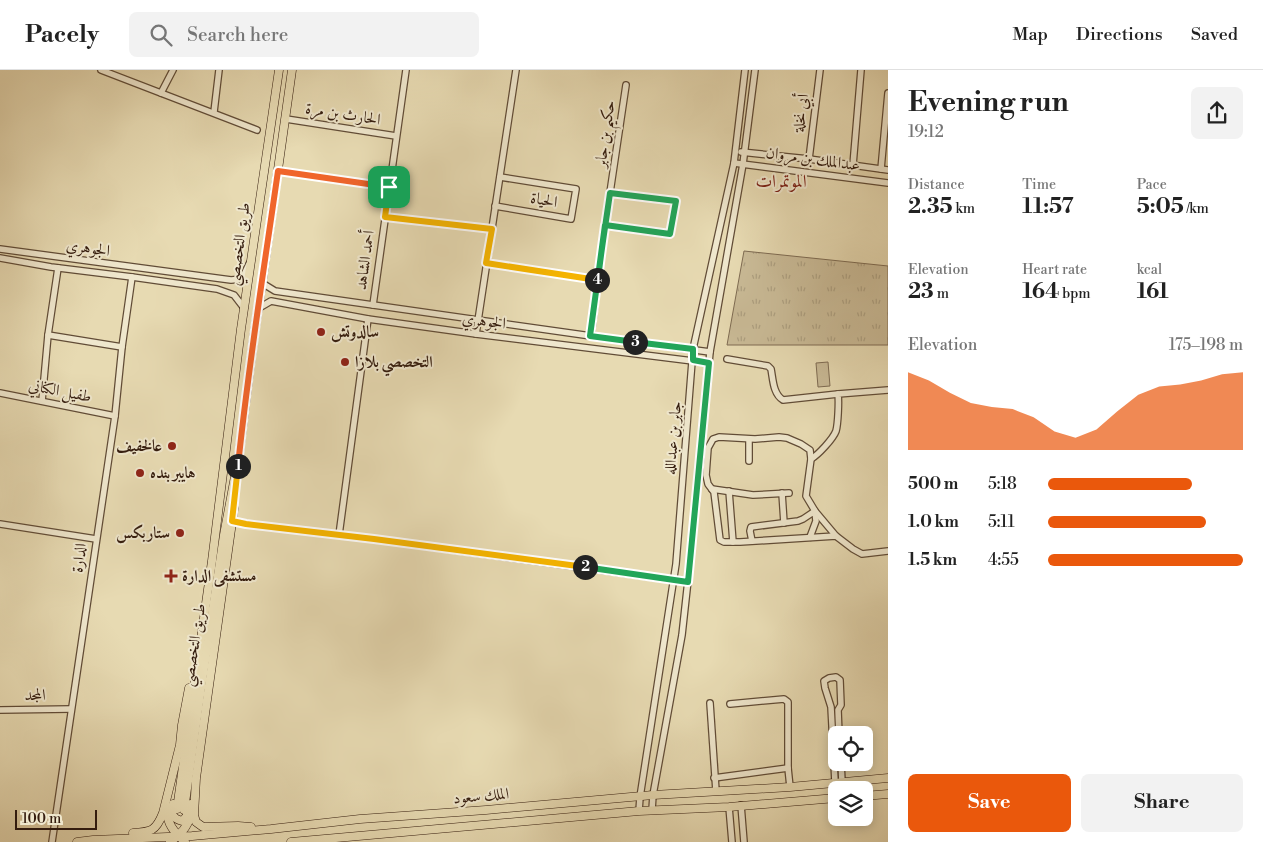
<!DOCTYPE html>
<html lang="en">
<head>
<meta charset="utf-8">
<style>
	body { margin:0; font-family:"Libre Bodoni",Amiri,serif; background:#f2f2f2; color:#222; height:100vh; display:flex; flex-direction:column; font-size:19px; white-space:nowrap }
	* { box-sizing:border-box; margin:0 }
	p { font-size:16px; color:#767676 }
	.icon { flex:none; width:28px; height:28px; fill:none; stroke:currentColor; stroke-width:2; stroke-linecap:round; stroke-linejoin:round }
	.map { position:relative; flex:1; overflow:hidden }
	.drawer { display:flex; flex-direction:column; background:#fff; width:375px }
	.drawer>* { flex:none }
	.tools { position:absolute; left:828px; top:656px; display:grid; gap:10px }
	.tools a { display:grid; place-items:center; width:45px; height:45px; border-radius:8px; background:#fff; box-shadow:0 2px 12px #0003; font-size:25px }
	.scale { position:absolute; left:15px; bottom:12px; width:82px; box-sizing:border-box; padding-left:5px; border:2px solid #341c0e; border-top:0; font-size:14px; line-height:18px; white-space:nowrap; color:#341c0e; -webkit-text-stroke:4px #efe7cd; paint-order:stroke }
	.pin { position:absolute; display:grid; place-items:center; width:42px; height:42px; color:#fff; margin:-21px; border-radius:10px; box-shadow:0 2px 8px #0006 }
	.km { position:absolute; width:25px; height:25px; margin:-12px; border-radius:50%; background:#222; color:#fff; font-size:14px; line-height:25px; text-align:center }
	.round { display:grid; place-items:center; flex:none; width:52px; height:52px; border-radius:8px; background:#f2f2f2 }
	.head { display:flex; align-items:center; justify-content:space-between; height:85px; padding:0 20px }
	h1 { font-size:28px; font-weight:700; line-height:38px }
	.stats { display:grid; grid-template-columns:repeat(3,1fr); gap:8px; height:85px; padding:5px 20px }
	.stats div { display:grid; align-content:center }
	.stats b { font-size:21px; font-weight:700 }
	.stats small { font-size:14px; font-weight:400 }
	.stats p { font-size:14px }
	.chart { height:140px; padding:10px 20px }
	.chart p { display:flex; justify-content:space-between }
	.chart svg { width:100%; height:90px; margin-top:5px; fill:#ea580c; opacity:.7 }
	.button { display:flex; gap:10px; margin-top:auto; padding:10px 20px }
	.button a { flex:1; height:58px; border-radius:8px; background:#ea580c; color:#fff; font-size:20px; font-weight:700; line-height:58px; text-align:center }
	.button a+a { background:#f2f2f2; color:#222 }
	ul { padding:0 20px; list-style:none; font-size:16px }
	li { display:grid; grid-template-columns:80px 60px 1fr; align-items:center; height:38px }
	li i { height:12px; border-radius:6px; background:#ea580c }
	header { display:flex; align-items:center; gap:30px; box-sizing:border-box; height:70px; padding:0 25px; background:#fff; border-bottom:1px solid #e0e0e0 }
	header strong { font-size:24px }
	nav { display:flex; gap:28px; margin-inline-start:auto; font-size:18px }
	.search { width:350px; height:45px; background:#f2f2f2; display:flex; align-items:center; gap:12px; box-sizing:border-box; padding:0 18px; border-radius:8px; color:#767676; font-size:19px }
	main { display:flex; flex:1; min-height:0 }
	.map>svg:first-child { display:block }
	.grass { fill:url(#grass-tufts); stroke:#7e6b52 }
	.green { fill:#c9ba96; stroke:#7e6b52 }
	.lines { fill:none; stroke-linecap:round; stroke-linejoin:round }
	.minor-casing { stroke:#614c37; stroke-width:8 }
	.major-casing { stroke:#341c0e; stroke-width:9 }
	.minor { stroke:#efe7cd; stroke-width:5.5 }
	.major { stroke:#e7dab2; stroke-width:8 }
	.split-1-casing { stroke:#fff; stroke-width:10 }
	.split-2-casing { stroke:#fff; stroke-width:10 }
	.split-3-casing { stroke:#fff; stroke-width:10 }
	.split-4-casing { stroke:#fff; stroke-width:10 }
	.split-5-casing { stroke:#fff; stroke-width:10 }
	.split-1 { stroke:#f0652b; stroke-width:6 }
	.split-2 { stroke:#f5b400; stroke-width:6 }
	.split-3 { stroke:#22a559; stroke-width:6 }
	.split-4 { stroke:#22a559; stroke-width:6 }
	.split-5 { stroke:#f5b400; stroke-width:6 }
	.poi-dot { fill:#8f2418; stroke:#efe7cd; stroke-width:2 }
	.labels { text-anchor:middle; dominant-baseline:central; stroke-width:4; stroke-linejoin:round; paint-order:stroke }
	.street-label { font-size:16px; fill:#341c0e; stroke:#efe7cd }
	.poi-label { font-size:16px; font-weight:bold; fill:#341c0e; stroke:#efe7cd; text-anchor:start }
	.neighbourhood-label { font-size:18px; fill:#7a1f14; stroke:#efe7cd }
</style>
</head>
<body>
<header>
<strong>Pacely</strong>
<div class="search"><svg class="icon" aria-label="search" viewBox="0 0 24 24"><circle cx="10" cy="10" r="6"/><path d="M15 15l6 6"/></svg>Search here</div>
<nav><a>Map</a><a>Directions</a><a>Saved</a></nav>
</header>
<main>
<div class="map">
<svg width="888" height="772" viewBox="0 0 888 772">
	<defs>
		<pattern id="grass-tufts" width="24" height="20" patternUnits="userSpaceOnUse" patternTransform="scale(1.25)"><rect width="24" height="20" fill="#c9ba96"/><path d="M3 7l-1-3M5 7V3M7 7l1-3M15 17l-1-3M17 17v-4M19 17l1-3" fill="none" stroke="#ad9f80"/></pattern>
	</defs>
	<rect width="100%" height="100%" fill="#e7dab2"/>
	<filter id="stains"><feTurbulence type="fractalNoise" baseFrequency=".004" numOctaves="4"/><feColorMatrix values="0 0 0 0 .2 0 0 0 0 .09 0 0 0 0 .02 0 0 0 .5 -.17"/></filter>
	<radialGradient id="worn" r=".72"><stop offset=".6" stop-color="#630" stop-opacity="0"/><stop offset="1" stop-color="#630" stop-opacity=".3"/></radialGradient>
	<polygon class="grass" points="744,181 888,196 888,275 727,275"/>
	<polygon class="green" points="828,292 830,316 818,317 816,293"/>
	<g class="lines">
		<defs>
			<g id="minor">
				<polyline points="101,0 257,60"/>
				<polyline points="161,23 173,0"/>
				<polyline points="214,42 219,0"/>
				<polyline points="286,49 396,66"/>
				<polyline points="741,82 809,89 888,100"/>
				<polyline points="809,89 820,0"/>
				<polyline points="734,93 888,113"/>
				<polyline points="853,95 861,0"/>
				<polyline points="881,99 888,23"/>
				<polyline points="278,101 389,117"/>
				<polyline points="495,136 571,149 576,119 500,107"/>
				<polyline points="385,147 492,159"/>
				<polyline points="605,155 670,164 676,131 610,123"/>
				<polyline points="0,179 231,210 242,209 249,194"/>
				<polyline points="0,188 51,197 132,207 217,219 234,225 244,238"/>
				<polyline points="486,193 598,210"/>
				<polyline points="262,213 275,221 591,266 710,282"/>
				<polyline points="373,235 406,0"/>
				<polyline points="259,238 271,231 368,249 476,264 709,293"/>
				<polyline points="476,264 516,0"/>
				<polyline points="48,265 122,277"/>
				<polyline points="591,266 601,183 626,15"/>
				<path d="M727 289 768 296 771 299C773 309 773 324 783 330L838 324"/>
				<polyline points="0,323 115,346"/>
				<polyline points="42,331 48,265 58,198"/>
				<polyline points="811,389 810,380 801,374 787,368 779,367 755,369 719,367 713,369 708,378 706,405 708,414 714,422 720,470 724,472 740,472 836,466 853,479 862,484 888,481"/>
				<polyline points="749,391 749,369"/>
				<polyline points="712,419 753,425 789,423"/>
				<polyline points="729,421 733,472"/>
				<polyline points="782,423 784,453"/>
				<polyline points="232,451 246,454 374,469 688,512"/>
				<polyline points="0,454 96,469"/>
				<polyline points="339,465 368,249"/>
				<path d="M836 466 815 441 806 426 811 389C818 385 833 369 836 361 838 354 839 331 838 324L888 320"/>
				<polyline points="752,471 750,461 751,457 798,451 803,449 815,441 816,451 810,467"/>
				<polyline points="710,633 716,721"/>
				<polyline points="730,634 784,629 788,632 788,698 790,717"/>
				<polyline points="0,640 71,639"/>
				<polyline points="841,692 842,712"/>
				<polyline points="714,708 788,698"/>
				<polyline points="835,712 831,637 825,618 824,611 829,608 836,607 840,610 841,635 838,640 839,665"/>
				<polyline points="741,735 744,772"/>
				<polyline points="729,737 732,772"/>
				<polyline points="652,740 653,725 682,565 691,483 710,282 743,94 755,0"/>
				<polyline points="639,741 640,727 676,494 693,279 734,93 745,0"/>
				<polyline points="52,772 115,346 122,277 132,207"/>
			</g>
			<g id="major">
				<polyline points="234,438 196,708 194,745 196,752 203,757 238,756 251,757"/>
				<polyline points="864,726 888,724"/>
				<path d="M173 734C171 743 171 748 182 751 188 747 189 741 191 734"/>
				<path d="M167 738C166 753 174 762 185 772"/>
				<polyline points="177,739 212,491 241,259 279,0"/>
				<polyline points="184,740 202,611 224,465 239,385 254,266 262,213 292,0"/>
				<path d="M133 763C151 762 156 761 163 743L180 675 182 655 189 618"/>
				<polyline points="77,772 93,770 192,766 271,759 360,749 486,740 653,725 790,717 888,708"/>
				<path d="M170 772C180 765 188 757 191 745"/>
				<polyline points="291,772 639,741 729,737 836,728"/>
			</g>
		</defs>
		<use href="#minor" class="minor-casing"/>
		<use href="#major" class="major-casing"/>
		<use href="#minor" class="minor"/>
		<use href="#major" class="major"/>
	</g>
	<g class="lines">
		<defs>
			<path id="split-1" d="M238 396C248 297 264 199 278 101L389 117"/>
			<polyline id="split-2" points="238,396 232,451 246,454 374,469 585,497"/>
			<polyline id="split-3" points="585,497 688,512 709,293 693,290 693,279 635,272"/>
			<path id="split-4" d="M597 210H598C601 181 606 152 610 123L676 131 670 164 605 155C600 192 595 229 590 266L635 272"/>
			<polyline id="split-5" points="389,117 385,147 492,159 486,193 597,210"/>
		</defs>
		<use href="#split-1" class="split-1-casing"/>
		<use href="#split-2" class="split-2-casing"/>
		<use href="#split-3" class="split-3-casing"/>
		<use href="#split-4" class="split-4-casing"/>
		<use href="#split-5" class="split-5-casing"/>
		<use href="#split-1" class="split-1"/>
		<use href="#split-2" class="split-2"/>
		<use href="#split-3" class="split-3"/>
		<use href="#split-4" class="split-4"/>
		<use href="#split-5" class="split-5"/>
	</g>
	<g class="poi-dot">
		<circle cx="321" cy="262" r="5"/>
		<circle cx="345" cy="292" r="5"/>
		<circle cx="172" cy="376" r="5"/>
		<circle cx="140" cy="403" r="5"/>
		<circle cx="180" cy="463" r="5"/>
		<path d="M168.5 498.5h5v5h5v5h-5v5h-5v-5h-5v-5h5z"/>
	</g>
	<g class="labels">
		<g class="street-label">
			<text transform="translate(801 43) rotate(-83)">أبي نخلة</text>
			<text transform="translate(343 44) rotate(9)">الحارث بن مرة</text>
			<text transform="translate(605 64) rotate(-82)">حكيم بن جابر</text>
			<text transform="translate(813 89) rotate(8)">عبدالملك بن مروان</text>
			<text transform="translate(544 130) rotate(10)">الحياة</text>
			<text transform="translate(239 174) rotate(-82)">طريق التخصصي</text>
			<text transform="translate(88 178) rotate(8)">الجوهري</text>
			<text transform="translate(365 190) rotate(-82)">أحمد الشاهد</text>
			<text transform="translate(484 251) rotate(7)">الجوهري</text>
			<text transform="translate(60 321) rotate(11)">طفيل الكناني</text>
			<text transform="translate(673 368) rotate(-85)">جابر بن عبدالله</text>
			<text transform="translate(79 488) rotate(-82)">الدارة</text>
			<text transform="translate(194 575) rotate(-81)">طريق التخصصي</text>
			<text transform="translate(35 625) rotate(-1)">المجد</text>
			<text transform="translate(481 726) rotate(-5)">الملك سعود</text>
		</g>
		<g class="poi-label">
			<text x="331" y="262">سالدوتش</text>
			<text x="355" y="292">التخصصي بلازا</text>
			<text x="162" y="376" text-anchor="end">عالخفيف</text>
			<text x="150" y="403">هايبر بنده</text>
			<text x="170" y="463" text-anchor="end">ستاربكس</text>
			<text x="182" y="506">مستشفى الدارة</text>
		</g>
		<g class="neighbourhood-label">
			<text x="781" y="111">الموتمرات</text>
		</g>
	</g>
	<rect width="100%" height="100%" filter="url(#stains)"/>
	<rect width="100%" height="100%" fill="url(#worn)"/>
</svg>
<div class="tools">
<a><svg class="icon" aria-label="locate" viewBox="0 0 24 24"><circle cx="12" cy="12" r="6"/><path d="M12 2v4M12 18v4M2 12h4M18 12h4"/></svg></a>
<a><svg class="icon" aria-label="layers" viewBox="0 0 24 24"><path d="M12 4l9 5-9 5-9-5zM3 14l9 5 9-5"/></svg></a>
</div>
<div class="scale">100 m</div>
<div class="pin" style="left:389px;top:117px;background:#1e9e55"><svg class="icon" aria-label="arrive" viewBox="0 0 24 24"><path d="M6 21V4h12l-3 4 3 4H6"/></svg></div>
<b class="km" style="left:238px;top:396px">1</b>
<b class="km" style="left:585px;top:497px">2</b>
<b class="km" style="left:635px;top:272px">3</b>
<b class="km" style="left:597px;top:210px">4</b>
</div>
<section class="drawer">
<div class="head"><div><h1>Evening run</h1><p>19:12</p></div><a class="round"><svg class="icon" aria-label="share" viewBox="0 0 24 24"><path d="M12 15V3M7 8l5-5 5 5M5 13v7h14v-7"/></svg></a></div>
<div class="stats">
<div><p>Distance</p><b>2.35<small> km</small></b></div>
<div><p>Time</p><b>11:57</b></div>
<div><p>Pace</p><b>5:05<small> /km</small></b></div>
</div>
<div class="stats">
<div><p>Elevation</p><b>23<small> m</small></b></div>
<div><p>Heart rate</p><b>164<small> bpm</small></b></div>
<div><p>kcal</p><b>161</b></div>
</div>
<div class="chart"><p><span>Elevation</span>175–198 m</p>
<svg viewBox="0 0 160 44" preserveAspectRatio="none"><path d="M0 44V6L10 10L20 16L30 21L40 23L50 24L60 28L70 35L80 38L90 34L100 25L110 17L120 13L130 12L140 10L150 7L160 6V44z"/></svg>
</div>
<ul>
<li><b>500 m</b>5:18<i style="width:74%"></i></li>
<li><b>1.0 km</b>5:11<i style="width:81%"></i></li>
<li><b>1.5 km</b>4:55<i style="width:100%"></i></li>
</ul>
<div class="button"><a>Save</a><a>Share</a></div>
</section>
</main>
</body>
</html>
